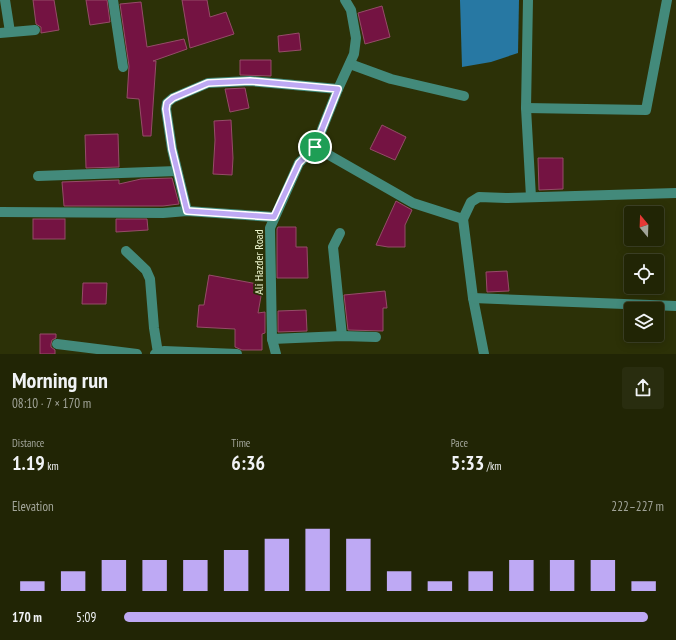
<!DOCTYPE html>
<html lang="en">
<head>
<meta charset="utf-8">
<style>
	body { margin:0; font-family:"PT Sans Narrow",sans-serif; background:#292d0f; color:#f1f3f6; height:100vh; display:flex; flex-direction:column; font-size:15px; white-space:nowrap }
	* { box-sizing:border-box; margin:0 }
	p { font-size:13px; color:#a2a59a }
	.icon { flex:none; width:22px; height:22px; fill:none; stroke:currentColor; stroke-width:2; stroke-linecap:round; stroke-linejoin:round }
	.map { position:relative; height:354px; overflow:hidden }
	.side { display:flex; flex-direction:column; background:#212505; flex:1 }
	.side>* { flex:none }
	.needle { width:26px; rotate:341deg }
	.fabs { position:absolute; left:624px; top:206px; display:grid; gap:8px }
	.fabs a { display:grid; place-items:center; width:40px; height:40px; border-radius:4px; background:#212505; box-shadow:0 2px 10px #0003,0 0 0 1px #3e4227; font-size:20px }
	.pin { position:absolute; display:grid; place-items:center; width:34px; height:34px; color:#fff; margin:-17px; border:2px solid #fff; border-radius:50%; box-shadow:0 1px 4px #0007 }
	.round { display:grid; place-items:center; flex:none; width:42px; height:42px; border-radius:4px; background:#292d0f }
	.headline { display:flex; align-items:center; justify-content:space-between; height:68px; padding:0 12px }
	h1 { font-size:22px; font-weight:700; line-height:30px }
	.figures { display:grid; grid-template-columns:repeat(3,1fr); gap:6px; height:68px; padding:4px 12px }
	.figures div { display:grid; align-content:center }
	.figures b { font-size:20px; font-weight:700 }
	.figures small { font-size:11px; font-weight:400 }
	.figures p { font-size:11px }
	.chart { height:112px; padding:8px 12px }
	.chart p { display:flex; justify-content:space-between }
	.chart svg { width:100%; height:72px; margin-top:4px; stroke:#bea9f4; stroke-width:6 }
	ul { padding:0 12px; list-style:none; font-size:13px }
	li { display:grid; grid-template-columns:64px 48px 1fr; align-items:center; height:30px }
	li i { height:10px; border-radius:5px; background:#bea9f4 }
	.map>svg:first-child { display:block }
	.water { fill:#2778a3 }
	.building { fill:#741342; stroke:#954c68 }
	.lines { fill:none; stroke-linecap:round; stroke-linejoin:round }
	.minor { stroke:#438a7b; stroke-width:10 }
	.route-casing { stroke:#fff; stroke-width:8 }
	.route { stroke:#bea9f4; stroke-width:5 }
	.labels { text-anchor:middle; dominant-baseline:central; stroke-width:4; stroke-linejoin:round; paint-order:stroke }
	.street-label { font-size:12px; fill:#ebf4cd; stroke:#2c3107 }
</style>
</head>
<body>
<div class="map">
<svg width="676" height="354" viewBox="0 0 676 354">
	<rect width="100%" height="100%" fill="#2c3107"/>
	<polygon class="water" points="460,0 519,0 518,53 491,62 462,67"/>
	<g class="building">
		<polygon points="33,0 54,0 59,30 41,33 41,27 36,24"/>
		<polygon points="86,0 107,0 110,22 90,25"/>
		<polygon points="182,0 207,0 210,17 226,12 234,34 190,48"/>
		<polygon points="141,2 147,47 184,39 187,49 153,61 156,61 151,136 143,136 139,99 127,98 129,66 120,4"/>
		<polygon points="382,6 390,37 365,44 358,13"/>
		<polygon points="299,33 301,50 279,52 278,36"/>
		<polygon points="240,60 271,60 271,76 240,75"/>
		<polygon points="245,88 249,108 230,112 225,89"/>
		<polygon points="231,120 233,158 232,175 213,174 215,140 214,121"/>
		<polygon points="382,125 406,137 395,160 370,149"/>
		<polygon points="118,134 119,167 86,168 85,135"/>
		<polygon points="538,158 563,158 563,189 539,190"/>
		<polygon points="172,178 179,204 163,206 64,206 62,182 119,180 119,184 141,179"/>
		<polygon points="396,201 412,210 405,225 405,247 388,247 376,245"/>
		<rect x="33" y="219" width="32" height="20"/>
		<polygon points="116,219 147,219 148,230 116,232"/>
		<polygon points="278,227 296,227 296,247 307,247 308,278 277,278 277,229"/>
		<polygon points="507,271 509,291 487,292 486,272"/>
		<polygon points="209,275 263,285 258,313 265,312 265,333 262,334 262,350 242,350 235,347 235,329 197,327 199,305 204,305"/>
		<polygon points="83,283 107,283 106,304 82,304"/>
		<polygon points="385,291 387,308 383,308 383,331 348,330 344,295"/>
		<polygon points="306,310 307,331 278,332 278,311"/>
		<polygon points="40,334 56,334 56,338 52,340 51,344 51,347 55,350 55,354 40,354"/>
	</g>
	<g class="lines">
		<g class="minor">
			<polyline points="5,0 10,32"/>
			<polyline points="113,0 123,67"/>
			<polyline points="528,0 526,108 531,197"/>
			<polyline points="0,33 35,30"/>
			<polyline points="350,64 391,79 464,96"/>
			<polyline points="526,108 646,110 667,0"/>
			<polyline points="315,147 413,203 463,219 471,202 479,197 506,198 676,193"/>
			<polyline points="38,176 177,171"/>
			<polyline points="187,211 172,149 166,109 167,103 173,98 208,83 250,81 338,89"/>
			<polyline points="0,212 163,213 187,211 274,217"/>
			<polyline points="463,219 473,298 484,354"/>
			<polyline points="340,233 333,247 342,336"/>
			<polyline points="126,251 146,270 150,279 154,328 158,353"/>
			<polyline points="473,298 676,306"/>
			<polyline points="272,339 342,336 376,337"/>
			<polyline points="57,344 137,354"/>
			<polyline points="155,354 164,351 237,354"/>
			<polyline points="276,354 272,339 270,228 299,163 315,147 338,89 354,54 356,38 351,10 345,0"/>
		</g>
	</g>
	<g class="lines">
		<defs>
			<polygon id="route" points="250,81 338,89 315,147 299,163 274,217 187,211 172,149 166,109 167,103 173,98 208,83"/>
		</defs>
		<use href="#route" class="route-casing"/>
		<use href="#route" class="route"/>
	</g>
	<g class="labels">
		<g class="street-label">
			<text transform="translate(258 262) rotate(-90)">Ali Hazder Road</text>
		</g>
	</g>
</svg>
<div class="fabs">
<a><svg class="needle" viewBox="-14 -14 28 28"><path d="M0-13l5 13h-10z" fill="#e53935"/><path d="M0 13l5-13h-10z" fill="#a2a59a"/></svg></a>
<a><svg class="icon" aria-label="locate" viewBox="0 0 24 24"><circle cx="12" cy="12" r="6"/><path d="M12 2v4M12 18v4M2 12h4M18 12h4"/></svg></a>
<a><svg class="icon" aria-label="layers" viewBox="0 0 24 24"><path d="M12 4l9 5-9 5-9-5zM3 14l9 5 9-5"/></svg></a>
</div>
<div class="pin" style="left:315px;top:147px;background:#1e9e55"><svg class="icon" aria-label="arrive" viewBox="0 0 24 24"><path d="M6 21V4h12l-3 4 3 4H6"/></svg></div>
</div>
<section class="side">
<div class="headline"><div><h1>Morning run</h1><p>08:10 · 7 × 170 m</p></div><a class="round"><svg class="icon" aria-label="share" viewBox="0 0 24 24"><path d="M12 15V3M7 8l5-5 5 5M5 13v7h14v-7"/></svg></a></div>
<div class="figures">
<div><p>Distance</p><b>1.19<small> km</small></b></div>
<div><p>Time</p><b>6:36</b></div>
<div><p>Pace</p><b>5:33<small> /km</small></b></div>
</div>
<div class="chart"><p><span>Elevation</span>222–227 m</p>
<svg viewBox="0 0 160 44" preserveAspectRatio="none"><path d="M5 44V38M15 44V32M25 44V25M35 44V25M45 44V25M55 44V19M65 44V12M75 44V6M85 44V12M95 44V32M105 44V38M115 44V32M125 44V25M135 44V25M145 44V25M155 44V38"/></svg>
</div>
<ul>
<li><b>170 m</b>5:09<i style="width:97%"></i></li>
</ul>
</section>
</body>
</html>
